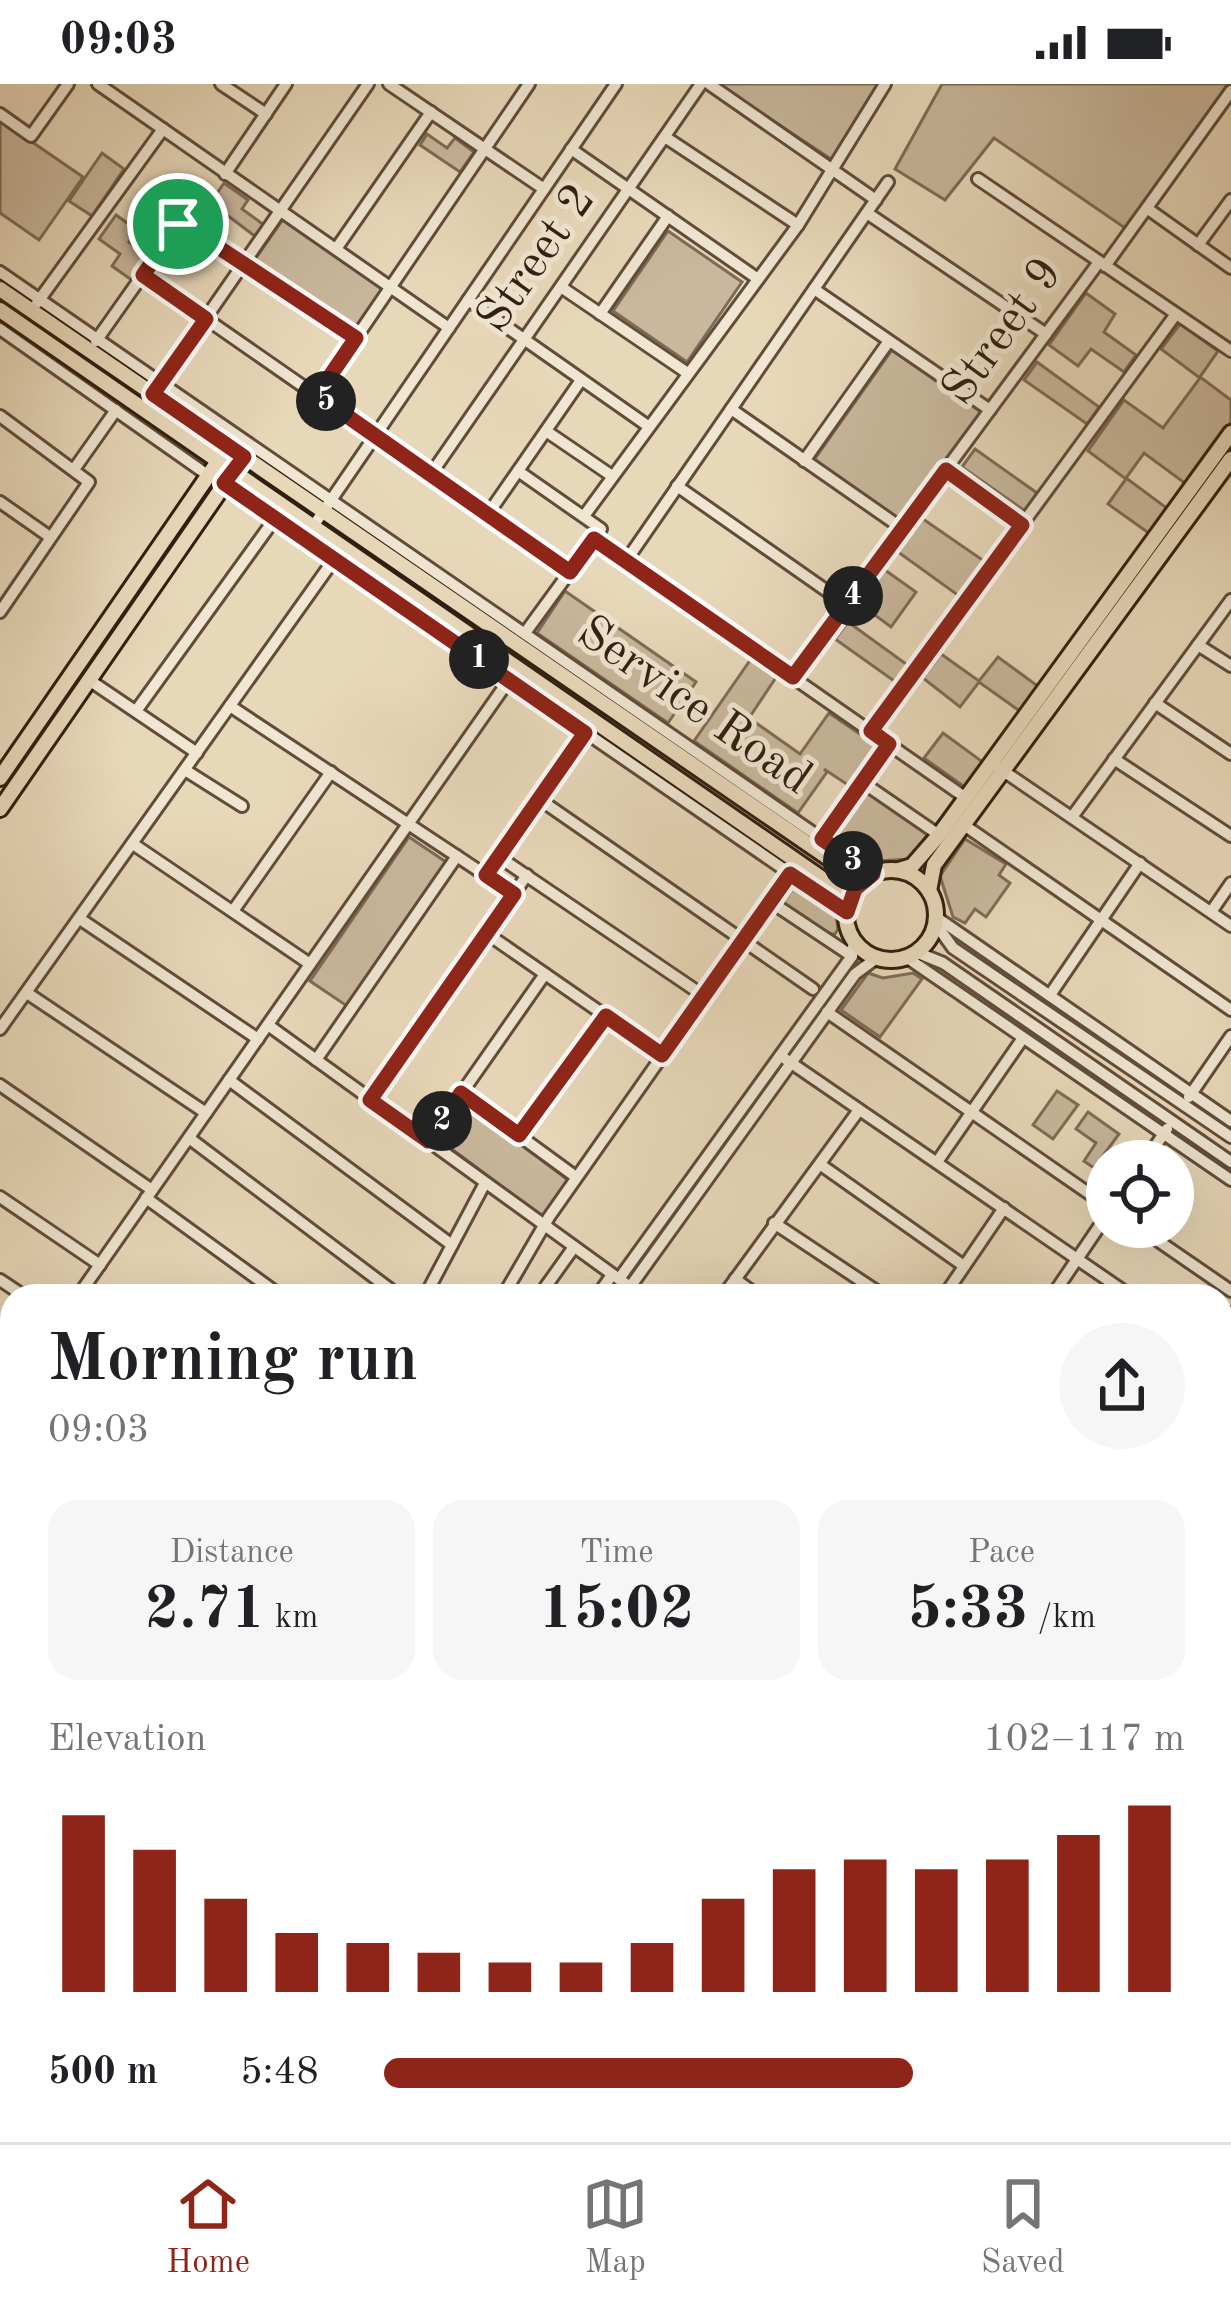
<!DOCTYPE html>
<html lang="en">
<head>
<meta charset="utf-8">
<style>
	body { margin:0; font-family:"Old Standard TT",serif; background:#f6f6f6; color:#202124; height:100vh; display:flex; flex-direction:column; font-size:45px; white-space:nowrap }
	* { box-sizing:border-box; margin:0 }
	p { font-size:39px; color:#757577 }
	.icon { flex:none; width:66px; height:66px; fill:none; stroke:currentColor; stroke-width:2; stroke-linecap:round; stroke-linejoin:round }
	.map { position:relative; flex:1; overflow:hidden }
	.details { position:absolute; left:0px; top:1200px; width:1233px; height:858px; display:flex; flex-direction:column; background:#fff; border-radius:36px 36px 0 0; box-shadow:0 12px 48px #0002 }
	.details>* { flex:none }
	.fabs { position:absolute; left:1086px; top:1056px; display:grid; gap:24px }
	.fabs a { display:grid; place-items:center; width:108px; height:108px; border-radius:50%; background:#fff; box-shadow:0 12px 48px #0002; font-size:60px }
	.pin { position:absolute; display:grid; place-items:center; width:102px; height:102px; color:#fff; margin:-51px; border:6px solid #fff; border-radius:50%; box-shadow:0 3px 12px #0007 }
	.km { position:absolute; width:60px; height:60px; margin:-30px; border-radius:50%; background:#222; color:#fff; font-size:33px; line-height:60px; text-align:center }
	.round { display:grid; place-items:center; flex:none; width:126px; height:126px; border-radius:63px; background:#f6f6f6 }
	.headline { display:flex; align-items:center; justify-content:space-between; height:204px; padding:0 48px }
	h1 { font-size:66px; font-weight:700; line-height:90px }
	.stats { display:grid; grid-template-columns:repeat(3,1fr); gap:18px; height:204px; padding:12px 48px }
	.stats div { display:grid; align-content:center; border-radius:30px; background:#f6f6f6; text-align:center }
	.stats b { font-size:60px; font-weight:700 }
	.stats small { font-size:33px; font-weight:400 }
	.stats p { font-size:33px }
	.chart { height:336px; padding:24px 48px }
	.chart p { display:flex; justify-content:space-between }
	.chart svg { width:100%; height:216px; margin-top:12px; stroke:#8f2418; stroke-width:6 }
	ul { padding:0 48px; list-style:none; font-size:39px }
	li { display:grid; grid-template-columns:192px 144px 1fr; align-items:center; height:90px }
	li i { height:30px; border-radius:15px; background:#8f2418 }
	.status { display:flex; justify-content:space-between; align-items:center; height:84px; padding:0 60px; background:#fff; direction:ltr }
	.status svg { height:33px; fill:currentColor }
	.tab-bar { display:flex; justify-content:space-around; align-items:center; height:168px; border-top:3px solid #e0e0e0; background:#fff; font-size:33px; color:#757577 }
	.tab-bar a { display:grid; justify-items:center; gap:6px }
	.tab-bar .current { color:#8f2418 }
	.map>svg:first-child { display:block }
	.green { fill:#c9b89d; stroke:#7e6b56; stroke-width:3 }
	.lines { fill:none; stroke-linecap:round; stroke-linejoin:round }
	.minor-casing { stroke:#604c3a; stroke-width:16 }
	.major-casing { stroke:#321e0f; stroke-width:20 }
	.minor { stroke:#f0e6d2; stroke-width:10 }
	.major { stroke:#e8d8ba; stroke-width:14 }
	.route-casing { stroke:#fff; stroke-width:24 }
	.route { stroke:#8f2418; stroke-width:15 }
	.labels { text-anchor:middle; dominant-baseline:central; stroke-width:10; stroke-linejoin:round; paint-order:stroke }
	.street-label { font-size:48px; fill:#321e0f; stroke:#f0e6d2 }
</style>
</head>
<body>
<div class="status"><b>09:03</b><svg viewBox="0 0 49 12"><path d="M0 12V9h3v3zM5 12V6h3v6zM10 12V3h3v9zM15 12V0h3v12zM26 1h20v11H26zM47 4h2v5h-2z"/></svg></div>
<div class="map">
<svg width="1231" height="2058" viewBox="0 0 1231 2058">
	<rect width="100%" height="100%" fill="#e8d8ba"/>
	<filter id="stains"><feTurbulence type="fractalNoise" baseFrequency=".00167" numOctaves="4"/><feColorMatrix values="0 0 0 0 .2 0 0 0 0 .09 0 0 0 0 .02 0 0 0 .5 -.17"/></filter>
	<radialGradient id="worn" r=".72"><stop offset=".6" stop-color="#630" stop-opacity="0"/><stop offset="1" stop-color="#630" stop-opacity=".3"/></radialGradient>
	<g class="green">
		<polygon points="717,0 877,0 878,1 834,77"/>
		<polygon points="942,0 1228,0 1125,144 994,54 945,116 895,85"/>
		<polygon points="0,36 83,93 39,156 0,129"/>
		<polygon points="427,50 447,64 455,54 474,68 460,88 420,61"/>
		<polygon points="102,69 124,85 92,132 69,117"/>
		<polygon points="224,99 248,116 242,125 264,141 256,153 223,128 210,144 199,136"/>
		<polygon points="116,131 137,146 129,158 150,173 133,197 112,182 120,170 99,155"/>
		<polygon points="284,134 384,204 353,249 251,181"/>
		<polygon points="668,147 742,198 687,278 613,227"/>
		<polygon points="1086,209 1115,230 1104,248 1136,271 1124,288 1091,265 1078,282 1049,261"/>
		<polygon points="1180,240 1218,267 1200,293 1231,316 1231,338 1186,400 1144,369 1126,394 1168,425 1150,450 1108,420 1126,395 1088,367 1124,316 1163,344 1200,294 1161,265"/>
		<polygon points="892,266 981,328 903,438 814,376"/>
		<polygon points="1037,278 1099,323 1087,340 1024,296"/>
		<polygon points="975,365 1037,409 1025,427 962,383"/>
		<polygon points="923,435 984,477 959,512 898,468"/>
		<polygon points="885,486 916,508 891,543 860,520"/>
		<polygon points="565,507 696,598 668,639 537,549"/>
		<polygon points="848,538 909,582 897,599 835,555"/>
		<polygon points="941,570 979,597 998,573 1039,603 1021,628 979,598 960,623 923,594"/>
		<polygon points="751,575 777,592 749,634 800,670 829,629 882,665 854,705 824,685 827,688 798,729 694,657"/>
		<polygon points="943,649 984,679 966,704 924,674"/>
		<polygon points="866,708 928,750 910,775 862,778 831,757"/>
		<polygon points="409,753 446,778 347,922 310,897"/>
		<polygon points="965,755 1006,780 999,791 1010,799 986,833 975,825 965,839 953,833 940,792"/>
		<polygon points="797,799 835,825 838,845 835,850 829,850 783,819"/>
		<polygon points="868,889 883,894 913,889 922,895 880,953 841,926"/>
		<polygon points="1057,1007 1078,1021 1053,1055 1033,1041"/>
		<polygon points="467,1020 568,1096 543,1133 441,1057"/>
		<polygon points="1088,1028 1119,1050 1094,1084 1084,1077 1096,1059 1076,1045"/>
		<polygon points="1231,1243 1231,1359 1221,1352 1221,1258"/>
	</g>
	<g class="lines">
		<defs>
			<g id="minor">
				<polyline points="98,0 449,244"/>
				<polyline points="221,0 266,30"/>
				<polyline points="389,0 544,105"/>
				<polyline points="709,0 876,116"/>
				<polyline points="0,30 31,52 68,0"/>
				<polyline points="665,53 798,141"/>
				<polyline points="571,65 758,195"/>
				<polyline points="225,90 286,0"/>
				<polyline points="978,95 1231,267"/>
				<polyline points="1148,125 1231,184"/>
				<polyline points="867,129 1046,250"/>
				<polyline points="1198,161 1231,116"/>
				<polyline points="336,165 431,28"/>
				<polyline points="1105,182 1231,7"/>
				<polyline points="0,188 873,790"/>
				<polyline points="143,191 570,488"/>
				<polyline points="561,203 686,288"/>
				<polyline points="814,205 990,326"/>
				<polyline points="468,216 648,342"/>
				<polyline points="37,219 163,45"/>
				<polyline points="600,230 668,132"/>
				<polyline points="0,245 209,392"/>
				<polyline points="96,257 180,138 356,254"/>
				<polyline points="158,303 368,0"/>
				<polyline points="317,311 529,0"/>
				<polyline points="731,325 903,445"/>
				<polyline points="0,332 89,398 0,528"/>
				<polyline points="546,347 612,392"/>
				<polyline points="804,377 889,257"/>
				<polyline points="75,384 116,326"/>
				<polyline points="946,386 1022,441"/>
				<polyline points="518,387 601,445 525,549"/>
				<polyline points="431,390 701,0"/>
				<polyline points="224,399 846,828"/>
				<polyline points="677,402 847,521"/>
				<polyline points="0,418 50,453"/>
				<polyline points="488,430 581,296"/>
				<polyline points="584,432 798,141 885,0"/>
				<polyline points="314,441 616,0"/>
				<polyline points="594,455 966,714"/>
				<polyline points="626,477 888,98"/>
				<polyline points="1198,561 1231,582"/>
				<polyline points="793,593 1099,178"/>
				<polyline points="89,596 197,669"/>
				<polyline points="1155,619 1231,670"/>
				<polyline points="230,622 514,810"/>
				<polyline points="136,627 276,433"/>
				<polyline points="871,647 1176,230"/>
				<polyline points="1114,675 1231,752"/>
				<polyline points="999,684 1231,842"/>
				<polyline points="185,686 242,722"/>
				<polyline points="862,698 939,751"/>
				<polyline points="539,715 813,905"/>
				<polyline points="1072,733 1231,516"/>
				<polyline points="964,741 1231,926"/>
				<polyline points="822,755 889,660"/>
				<polyline points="133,760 310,880"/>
				<polyline points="499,773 704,912"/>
				<polyline points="486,791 585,649"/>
				<polyline points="771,818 852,872"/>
				<polyline points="233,827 331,688"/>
				<polyline points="1211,828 1231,799"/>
				<polyline points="936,833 1231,1037"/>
				<polyline points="80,835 258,955"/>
				<polyline points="935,839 953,864 1231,1053"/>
				<polyline points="486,849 662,971"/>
				<polyline points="916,868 943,879 1231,1078"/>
				<polyline points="906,873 1231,1096"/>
				<polyline points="27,909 206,1029"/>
				<polyline points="1050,911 1140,779"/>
				<polyline points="827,928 1107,1122"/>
				<polyline points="268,941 630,1203 855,890 878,873"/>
				<polyline points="0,945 335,474"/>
				<polyline points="781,972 1131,1212"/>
				<polyline points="316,976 457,772"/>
				<polyline points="229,996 452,1161"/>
				<polyline points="0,1001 152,1106"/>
				<polyline points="461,1009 576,1093"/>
				<polyline points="1189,1013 1231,952"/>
				<polyline points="370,1015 527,791"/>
				<polyline points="519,1051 606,932"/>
				<polyline points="189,1054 399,1212"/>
				<polyline points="428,1057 545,890"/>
				<polyline points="1145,1077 1167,1045"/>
				<polyline points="937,1078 1023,954"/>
				<polyline points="821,1081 964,1182"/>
				<polyline points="0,1113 100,1181"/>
				<polyline points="146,1114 281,1212"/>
				<polyline points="774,1139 884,1212"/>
				<polyline points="1138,1143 1231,1207"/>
				<polyline points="619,1195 852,872 854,856"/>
				<polyline points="735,1195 758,1212"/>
				<polyline points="0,1196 24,1212"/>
				<polyline points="78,1212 518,583"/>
				<polyline points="425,1212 485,1099"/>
				<polyline points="503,1212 549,1133 790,790"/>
				<polyline points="539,1212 574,1163"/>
				<polyline points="597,1212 612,1191"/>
				<polyline points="723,1212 859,1026"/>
				<polyline points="944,1212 1004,1124"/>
				<polyline points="1052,1212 1107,1131"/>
				<polyline points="1221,1243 1231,1229"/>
				<polyline points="0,1309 12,1318"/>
				<polyline points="1221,1358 1231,1366"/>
				<polyline points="0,1411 12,1420"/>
				<polyline points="1221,1492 1231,1477"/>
				<polyline points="0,1574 12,1558"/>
				<polyline points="1221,1634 1231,1620"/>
				<polyline points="1221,1664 1231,1649"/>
				<polyline points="0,1694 12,1679"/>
				<polyline points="1221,1738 1231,1744"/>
				<polyline points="1221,1816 1231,1802"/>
				<polyline points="0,1819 12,1803"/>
				<polyline points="0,1844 12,1861"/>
				<polyline points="1221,1938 1231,1924"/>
				<polyline points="0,1974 12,1991"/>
				<polyline points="1221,2010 1231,2004"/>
				<polyline points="0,2017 12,2035"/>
				<polyline points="20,2046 28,2058"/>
				<polyline points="49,2046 58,2058"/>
				<polyline points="680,2046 687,2058"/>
				<polyline points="766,2046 781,2058"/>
				<polyline points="878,2046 893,2058"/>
				<polyline points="970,2046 986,2058"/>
				<polyline points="0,2056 12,2038"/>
				<polyline points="113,2056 128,2046"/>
				<polyline points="207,2058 226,2046"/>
				<polyline points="306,2058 324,2046"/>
				<polyline points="410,2058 428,2046"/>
				<polyline points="435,2058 453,2046"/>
				<polyline points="535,2058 553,2046"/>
				<polyline points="636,2058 641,2054"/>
				<polyline points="942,2058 950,2046"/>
			</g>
			<g id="major">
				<polyline points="0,205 862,797"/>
				<polyline points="0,226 850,814"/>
				<polyline points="0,694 219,376"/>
				<polyline points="0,725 237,382"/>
				<polyline points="899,786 912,782 939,751 1231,349"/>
				<circle cx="891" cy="831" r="45"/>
				<polyline points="929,807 934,781 1231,375"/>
			</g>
		</defs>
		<use href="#minor" class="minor-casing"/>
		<use href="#major" class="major-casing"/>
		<use href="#minor" class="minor"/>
		<use href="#major" class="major"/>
	</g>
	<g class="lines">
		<defs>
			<polygon id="route" points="180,138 356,254 317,311 570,488 594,455 793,593 946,386 1022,441 871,647 889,660 822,755 873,790 855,805 847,828 790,790 662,971 606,932 519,1051 461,1009 428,1057 370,1016 514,810 486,791 585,649 224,399 244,373 153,310 206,235 143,191"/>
		</defs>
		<use href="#route" class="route-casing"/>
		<use href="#route" class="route"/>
	</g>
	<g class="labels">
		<g class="street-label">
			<text transform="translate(537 175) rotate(-55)">Street 2</text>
			<text transform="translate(1003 248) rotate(-54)">Street 9</text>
			<text transform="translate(694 622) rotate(35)">Service Road</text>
		</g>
	</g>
	<rect width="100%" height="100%" filter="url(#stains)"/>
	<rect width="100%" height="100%" fill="url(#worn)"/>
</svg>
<div class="fabs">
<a><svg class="icon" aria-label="locate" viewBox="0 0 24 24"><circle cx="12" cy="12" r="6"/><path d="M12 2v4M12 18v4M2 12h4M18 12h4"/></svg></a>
</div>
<div class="pin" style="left:178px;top:140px;background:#1e9e55"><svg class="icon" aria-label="arrive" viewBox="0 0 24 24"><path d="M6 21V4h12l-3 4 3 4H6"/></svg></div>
<b class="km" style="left:479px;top:575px">1</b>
<b class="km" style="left:442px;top:1037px">2</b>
<b class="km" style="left:853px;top:777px">3</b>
<b class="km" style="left:853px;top:512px">4</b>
<b class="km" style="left:326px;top:317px">5</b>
<section class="details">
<div class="headline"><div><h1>Morning run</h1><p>09:03</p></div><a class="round"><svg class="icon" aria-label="share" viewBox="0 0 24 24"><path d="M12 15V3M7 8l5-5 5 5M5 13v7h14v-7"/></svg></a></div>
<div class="stats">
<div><p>Distance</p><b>2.71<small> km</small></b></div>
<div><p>Time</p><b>15:02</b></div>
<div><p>Pace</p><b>5:33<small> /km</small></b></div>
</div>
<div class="chart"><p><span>Elevation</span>102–117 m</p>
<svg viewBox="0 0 160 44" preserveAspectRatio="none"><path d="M5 44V8M15 44V15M25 44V25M35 44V32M45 44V34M55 44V36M65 44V38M75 44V38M85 44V34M95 44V25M105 44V19M115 44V17M125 44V19M135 44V17M145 44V12M155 44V6"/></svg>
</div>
<ul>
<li><b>500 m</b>5:48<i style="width:66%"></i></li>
</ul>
</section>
</div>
<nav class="tab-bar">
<a class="current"><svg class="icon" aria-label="home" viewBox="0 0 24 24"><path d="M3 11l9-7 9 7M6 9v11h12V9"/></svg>Home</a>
<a><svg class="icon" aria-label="map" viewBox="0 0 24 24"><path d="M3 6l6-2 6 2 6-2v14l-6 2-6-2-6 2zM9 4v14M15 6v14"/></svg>Map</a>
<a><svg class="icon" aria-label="saved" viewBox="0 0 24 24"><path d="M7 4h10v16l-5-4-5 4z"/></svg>Saved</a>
</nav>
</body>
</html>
